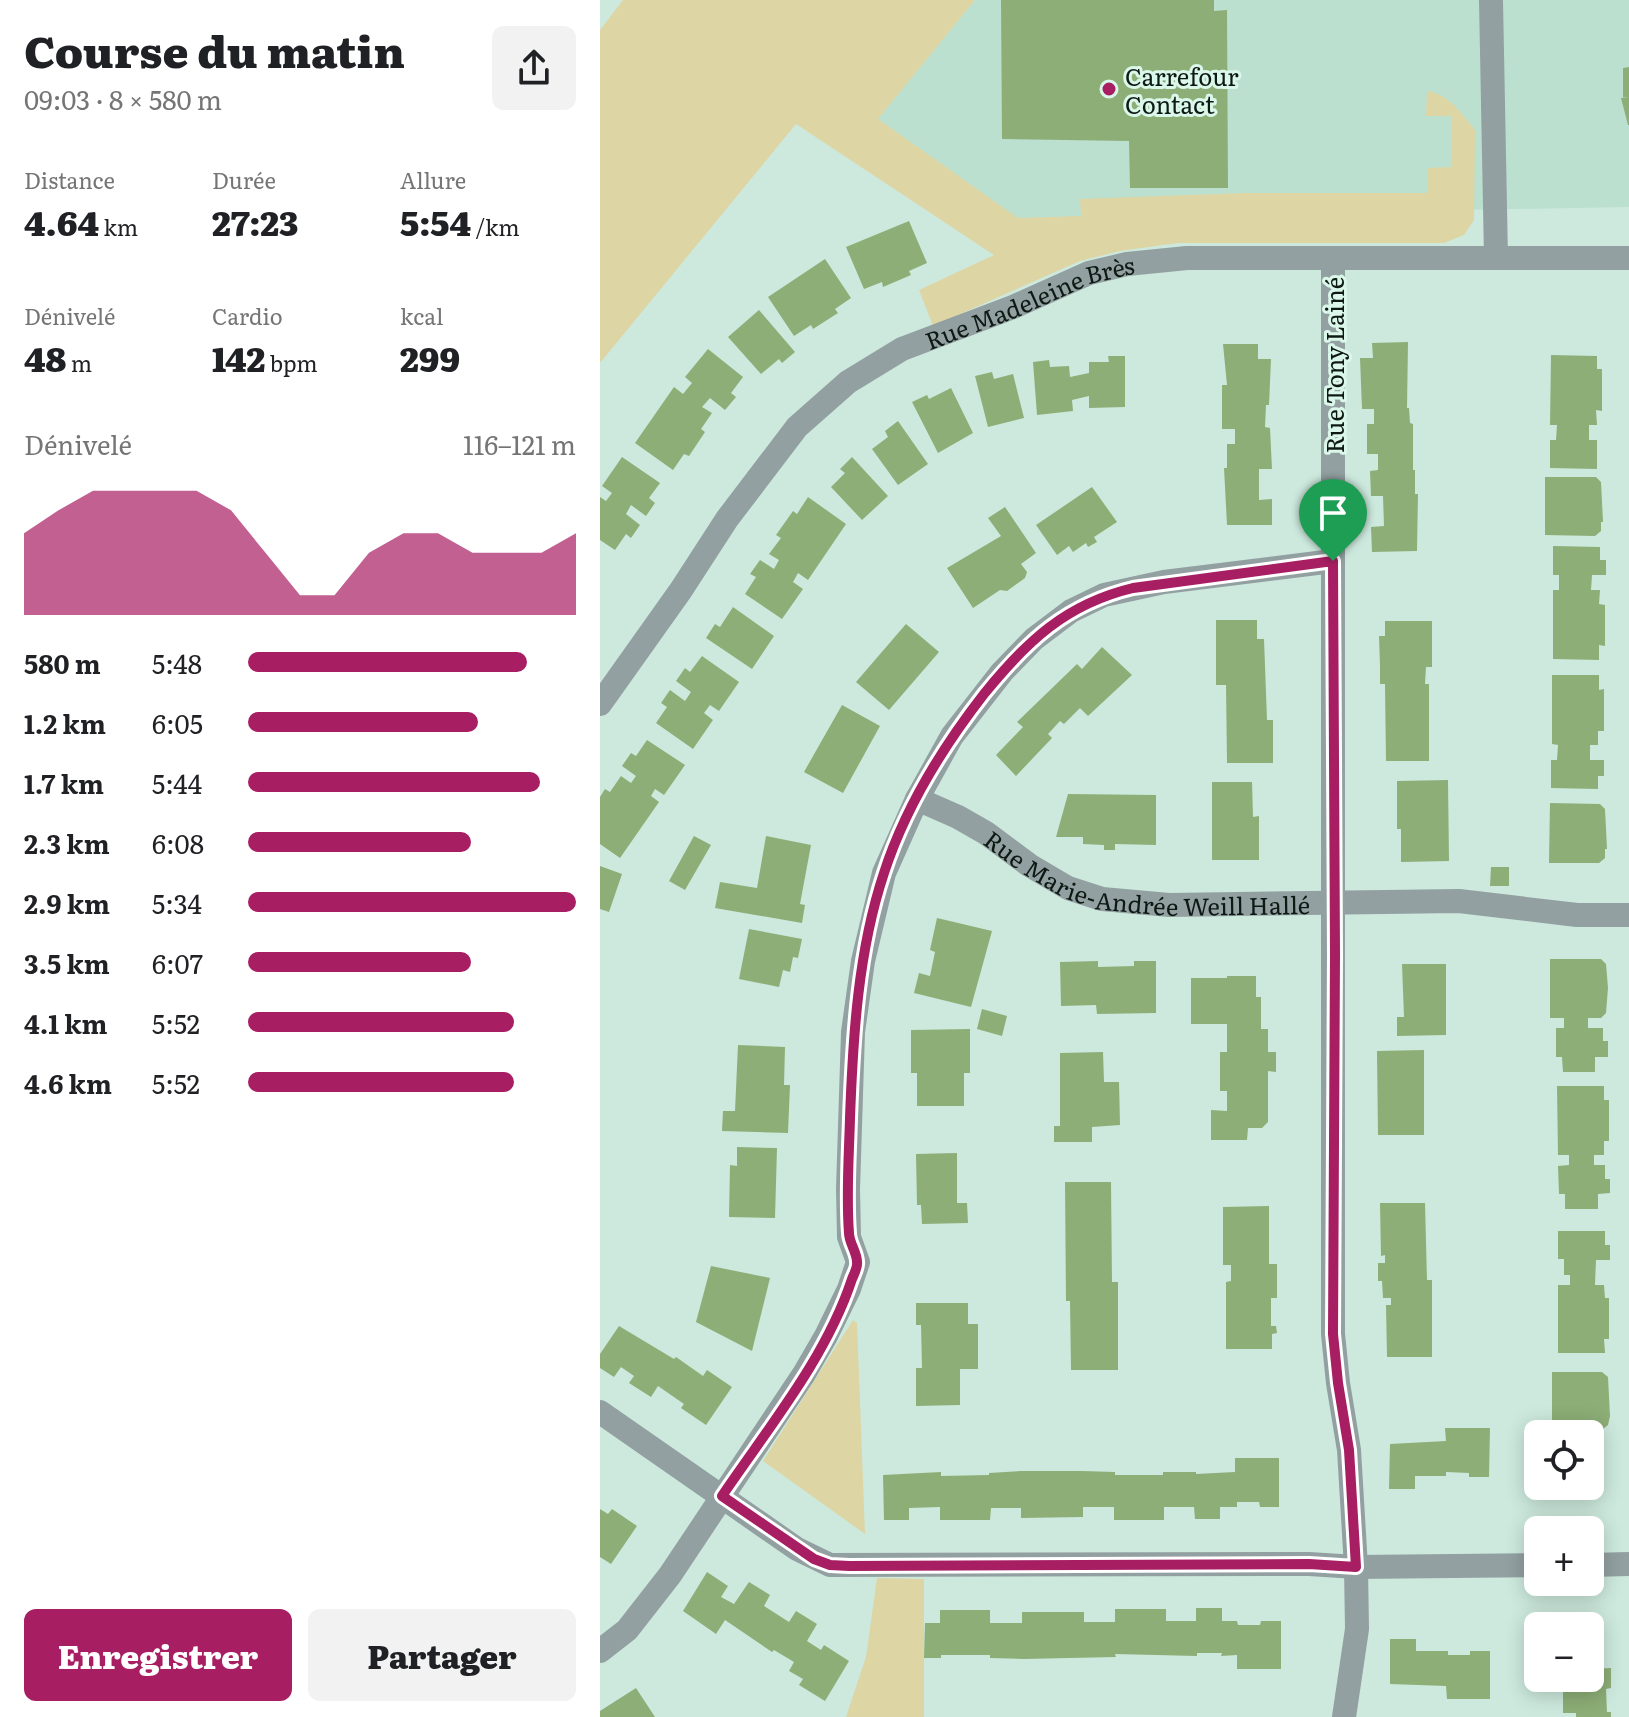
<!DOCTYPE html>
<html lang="fr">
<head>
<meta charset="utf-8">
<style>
	body { margin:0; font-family:Literata,serif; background:#f2f2f2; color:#202124; height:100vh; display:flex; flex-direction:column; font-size:30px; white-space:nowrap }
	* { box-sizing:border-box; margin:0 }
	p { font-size:26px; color:#757577 }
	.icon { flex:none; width:44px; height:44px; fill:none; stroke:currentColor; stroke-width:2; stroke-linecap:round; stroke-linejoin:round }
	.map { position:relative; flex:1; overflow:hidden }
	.sheet { display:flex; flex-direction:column; background:#fff; width:600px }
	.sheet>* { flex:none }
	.buttons { position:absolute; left:924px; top:1420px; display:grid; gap:16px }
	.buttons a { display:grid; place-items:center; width:80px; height:80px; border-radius:12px; background:#fff; box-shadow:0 4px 20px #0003; font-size:40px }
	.pin { position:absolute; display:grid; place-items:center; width:68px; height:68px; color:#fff; margin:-82px -34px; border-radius:50% 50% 50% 0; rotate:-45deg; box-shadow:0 0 8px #0007 }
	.pin .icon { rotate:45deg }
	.round { display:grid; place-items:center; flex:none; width:84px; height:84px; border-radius:12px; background:#f2f2f2 }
	.overview { display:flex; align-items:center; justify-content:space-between; height:136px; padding:0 24px }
	h1 { font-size:44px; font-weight:800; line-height:60px }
	.stats { display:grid; grid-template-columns:repeat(3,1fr); gap:12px; height:136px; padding:8px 24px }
	.stats div { display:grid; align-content:center }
	.stats b { font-size:34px; font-weight:800 }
	.stats small { font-size:22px; font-weight:400 }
	.stats p { font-size:22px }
	.chart { height:224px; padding:16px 24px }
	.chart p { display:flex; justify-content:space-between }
	.chart svg { width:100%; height:144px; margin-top:8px; fill:#a81e63; opacity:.7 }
	.primary-button { display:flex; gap:16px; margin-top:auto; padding:16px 24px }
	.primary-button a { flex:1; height:92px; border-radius:12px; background:#a81e63; color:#fff; font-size:32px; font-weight:800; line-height:92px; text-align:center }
	.primary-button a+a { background:#f2f2f2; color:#202124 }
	ul { padding:0 24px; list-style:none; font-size:26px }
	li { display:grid; grid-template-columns:128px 96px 1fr; align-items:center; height:60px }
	li i { height:20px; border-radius:10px; background:#a81e63 }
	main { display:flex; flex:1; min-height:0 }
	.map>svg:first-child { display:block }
	.built { fill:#bbe0d0 }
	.green { fill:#ddd5a4 }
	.building { fill:#8dae77 }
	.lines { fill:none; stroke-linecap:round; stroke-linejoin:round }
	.minor { stroke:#93a0a1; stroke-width:24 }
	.route-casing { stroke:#fff; stroke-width:16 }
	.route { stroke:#a81e63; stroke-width:10 }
	.poi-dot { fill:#a81e63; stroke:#daf7ea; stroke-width:3 }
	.labels { text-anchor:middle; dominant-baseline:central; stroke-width:6; stroke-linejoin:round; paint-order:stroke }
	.poi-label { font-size:24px; fill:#0e1914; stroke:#daf7ea; text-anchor:start }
	.street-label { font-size:24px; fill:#0e1914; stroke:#daf7ea }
</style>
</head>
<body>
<main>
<section class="sheet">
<div class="overview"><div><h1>Course du matin</h1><p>09:03 · 8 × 580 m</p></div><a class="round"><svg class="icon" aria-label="share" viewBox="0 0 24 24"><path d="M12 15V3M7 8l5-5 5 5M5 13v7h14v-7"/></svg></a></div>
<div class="stats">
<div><p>Distance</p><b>4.64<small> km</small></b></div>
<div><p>Durée</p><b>27:23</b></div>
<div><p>Allure</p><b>5:54<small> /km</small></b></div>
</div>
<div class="stats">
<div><p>Dénivelé</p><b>48<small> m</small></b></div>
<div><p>Cardio</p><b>142<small> bpm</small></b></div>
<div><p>kcal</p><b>299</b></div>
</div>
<div class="chart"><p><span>Dénivelé</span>116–121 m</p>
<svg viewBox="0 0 160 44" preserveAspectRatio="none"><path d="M0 44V19L10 12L20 6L30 6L40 6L50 6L60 12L70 25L80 38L90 38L100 25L110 19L120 19L130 25L140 25L150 25L160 19V44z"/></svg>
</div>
<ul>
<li><b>580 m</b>5:48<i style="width:85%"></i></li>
<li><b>1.2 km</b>6:05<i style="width:70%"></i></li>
<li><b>1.7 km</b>5:44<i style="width:89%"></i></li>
<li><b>2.3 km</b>6:08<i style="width:68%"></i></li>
<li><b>2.9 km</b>5:34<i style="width:100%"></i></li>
<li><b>3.5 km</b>6:07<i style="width:68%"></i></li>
<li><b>4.1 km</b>5:52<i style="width:81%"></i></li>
<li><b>4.6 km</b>5:52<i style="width:81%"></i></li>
</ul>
<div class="primary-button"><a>Enregistrer</a><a>Partager</a></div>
</section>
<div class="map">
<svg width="1029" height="1717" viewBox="0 0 1029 1717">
	<rect width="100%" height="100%" fill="#cde9dd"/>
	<polygon class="built" points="375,0 1029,0 1029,207 417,218 277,119"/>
	<g class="green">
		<path d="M23 0H375L278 119 418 218 481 216 480 199 643 193H827V168L852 167 851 116H826L827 91C849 94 861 113 875 130L874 220 864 235 844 243H578L520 251 480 261 333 326 319 290 394 255 196 124 0 363V30Z"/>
		<polygon points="253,1320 257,1323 265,1534 163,1461"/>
		<polygon points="277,1578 324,1579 324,1717 246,1717 266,1657"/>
	</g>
	<g class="building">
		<polygon points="401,0 614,0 614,11 627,10 628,188 530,188 529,141 402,139"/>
		<polygon points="1029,67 1029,125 1028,125 1021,98 1028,97 1023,97 1023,68"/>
		<polygon points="309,221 327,263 309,271 311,275 283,287 282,282 264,289 246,247"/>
		<polygon points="225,259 251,298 235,309 238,313 213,329 211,325 194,336 168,297"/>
		<polygon points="159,310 195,352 182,363 179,359 161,374 128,337"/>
		<polygon points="808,342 807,408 809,408 810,423 813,424 813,470 815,470 815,494 818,494 817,551 772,552 771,527 784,526 783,496 771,496 770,471 778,470 778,454 767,454 767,424 774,424 774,409 762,409 760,358 773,358 772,343"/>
		<polygon points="623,344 658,344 658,359 671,359 669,405 666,405 665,427 670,428 672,469 659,469 659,500 672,499 672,525 627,525 624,468 627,468 627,444 635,444 635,429 622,429 622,385 627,385"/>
		<polygon points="108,349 143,377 131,393 136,397 125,410 110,398 102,407 112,413 101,429 105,432 89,456 84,454 73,470 35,443 74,387 83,394 92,383 85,377"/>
		<polygon points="951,355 997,356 997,369 1002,369 1002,411 996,410 997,425 989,425 989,440 997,440 997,469 950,468 950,440 956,440 957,425 950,425"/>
		<polygon points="508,356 525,356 525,407 489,408 489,396 472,400 473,411 437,415 433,362 449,360 450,367 469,366 470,377 489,373 489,362 509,362"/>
		<polygon points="392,372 394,379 413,374 424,418 388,427 375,376"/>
		<polygon points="351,388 373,433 338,453 312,402 327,395 329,399"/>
		<polygon points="298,421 328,464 298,485 272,449 288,437 285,431"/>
		<polygon points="22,457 60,483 49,498 55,503 46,516 31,505 26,514 40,525 31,538 26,534 15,550 0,540 0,497 6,501 12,493 2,486"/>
		<polygon points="252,457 288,496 262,520 231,487 245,473 240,469"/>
		<polygon points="945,477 996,477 1001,482 1003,522 1001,522 1001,531 995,536 945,535"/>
		<polygon points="492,487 517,522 494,537 497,542 488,547 486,543 473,552 469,546 457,555 436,525"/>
		<polygon points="208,497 246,524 208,580 198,573 193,582 203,589 182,619 145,594 156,577 150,574 160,560 174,569 179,560 169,554 181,538 176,535 193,511 197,514"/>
		<polygon points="405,507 436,553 421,564 427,572 425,578 407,591 400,590 373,608 347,568 401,536 388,518"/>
		<polygon points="953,546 1000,547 1000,560 1006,560 1006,575 992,575 991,590 1000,590 999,604 1005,605 1005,646 999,645 999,660 953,659 953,590 959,590 959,575 953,575"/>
		<polygon points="133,607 174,636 152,669 106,638 115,624 120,627"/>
		<polygon points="616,620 657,620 657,639 664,639 667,720 673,720 673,763 627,763 626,685 616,685"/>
		<polygon points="785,621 832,621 832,667 826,667 825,684 829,684 829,761 786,761 785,684 780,684 780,666 779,636 785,636"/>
		<polygon points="306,624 339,652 289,710 256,682"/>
		<polygon points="502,647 532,675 488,716 480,708 464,724 460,721 448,734 452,738 416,776 396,755 423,727 417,722 477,664 482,669"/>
		<polygon points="102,656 139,682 119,711 110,705 104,713 113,720 93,749 56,723 67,707 61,703 70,690 85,701 91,692 76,681 85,668 90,672"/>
		<polygon points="952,675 999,675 999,690 1004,689 1004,731 998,731 998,745 990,745 990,760 1004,760 1004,776 998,776 998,789 951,788 951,760 957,760 958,745 952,744"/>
		<polygon points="242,705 280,726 243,793 204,772"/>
		<polygon points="47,740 85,765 64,795 55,789 51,796 59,802 20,858 0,844 0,797 5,789 10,792 21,776 31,783 36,776 22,766 31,753 36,756"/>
		<polygon points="848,780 849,861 801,862 801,829 797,829 797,781"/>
		<polygon points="612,782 652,782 653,817 659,816 659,860 612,860"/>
		<polygon points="468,794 556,795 556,845 515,844 515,850 504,850 504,845 483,844 483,837 456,837"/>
		<polygon points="950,803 1000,804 1005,809 1007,849 1005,849 1005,858 999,863 949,863"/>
		<polygon points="94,836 111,845 85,890 69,881"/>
		<polygon points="166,836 211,845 200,904 205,905 202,923 115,908 120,882 157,888"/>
		<polygon points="0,866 22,874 9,912 0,909"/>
		<polygon points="891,867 909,867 909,886 890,886"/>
		<polygon points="337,918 392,931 371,1007 314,993 319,973 330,976 335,952 330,950"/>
		<polygon points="149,929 202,939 198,958 193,957 190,972 183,970 179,987 139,979"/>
		<polygon points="950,959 1001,959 1006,964 1008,988 1006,1013 1001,1018 988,1018 988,1028 1003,1028 1003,1041 1008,1041 1008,1057 995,1057 995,1072 963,1072 962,1057 956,1057 956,1028 964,1028 964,1018 950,1018"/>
		<polygon points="498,961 498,967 534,966 534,961 556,961 556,1013 497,1014 496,1005 461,1006 460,962"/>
		<polygon points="802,964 846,964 846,1035 797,1036 797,1017 804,1017"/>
		<polygon points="627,976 656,976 656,997 661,997 661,1029 668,1029 668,1052 676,1052 676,1072 668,1071 668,1122 662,1128 648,1128 647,1140 611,1140 611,1110 627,1111 627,1091 620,1091 620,1052 627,1052 627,1024 591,1024 591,978 627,978"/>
		<polygon points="382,1009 407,1016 402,1036 377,1029"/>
		<polygon points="370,1029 370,1073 364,1073 364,1106 317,1106 317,1073 311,1073 311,1030"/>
		<polygon points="138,1045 185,1047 184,1085 190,1085 188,1133 122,1131 123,1111 135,1111"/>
		<polygon points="824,1050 824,1135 778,1135 777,1051"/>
		<polygon points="503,1052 504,1082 519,1082 520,1125 492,1127 492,1142 454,1142 454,1126 460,1126 460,1053"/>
		<polygon points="957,1086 1004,1086 1004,1100 1009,1100 1009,1141 1004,1141 1004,1155 994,1155 994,1165 1005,1165 1005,1179 1010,1179 1010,1193 998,1194 998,1209 965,1209 965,1194 959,1194 958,1166 969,1165 969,1155 958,1155"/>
		<polygon points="137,1147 177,1148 175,1218 129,1217 130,1165 137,1166"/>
		<polygon points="357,1153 357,1203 367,1203 368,1223 322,1224 321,1205 317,1205 316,1154"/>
		<polygon points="465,1182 511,1182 512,1282 518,1282 518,1370 471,1370 470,1301 466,1301"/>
		<polygon points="780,1203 825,1203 827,1280 832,1280 832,1357 787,1357 786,1305 791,1305 791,1298 783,1298 782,1281 778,1281 778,1263 785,1263 785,1255 781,1256"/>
		<polygon points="669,1206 669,1264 677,1264 677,1298 671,1298 671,1326 676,1326 677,1333 672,1334 672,1349 626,1349 626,1282 631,1281 631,1265 623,1265 623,1207"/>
		<polygon points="958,1231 1005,1231 1005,1245 1010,1245 1010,1260 996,1260 995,1285 1004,1285 1005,1298 1009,1298 1009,1339 1004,1339 1005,1353 958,1353 958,1285 970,1285 970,1275 964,1275 964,1259 958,1259"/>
		<polygon points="111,1266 170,1278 152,1351 96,1322"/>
		<polygon points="316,1303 368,1303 368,1324 378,1324 378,1369 360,1369 360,1405 316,1406 316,1368 322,1368 321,1325 316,1325"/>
		<polygon points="19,1326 74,1359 76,1357 103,1376 107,1370 132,1387 106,1425 81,1408 84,1404 58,1386 51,1397 29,1383 34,1376 21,1367 14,1377 0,1368 0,1354"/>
		<polygon points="952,1372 1002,1372 1008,1377 1010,1416 1008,1425 1003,1429 952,1429"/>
		<polygon points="845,1428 890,1428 889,1477 869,1477 869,1473 846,1472 846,1476 815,1476 815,1489 789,1489 790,1444 846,1441"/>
		<polygon points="635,1458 679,1458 679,1507 660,1507 659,1502 637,1502 637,1507 620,1507 620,1519 595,1519 594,1507 564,1507 564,1520 514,1520 514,1507 483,1507 483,1517 421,1518 421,1508 391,1508 390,1520 340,1520 340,1507 309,1508 309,1520 284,1520 283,1475 341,1472 341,1476 389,1475 389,1473 422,1471 482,1471 515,1472 515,1475 563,1475 563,1472 596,1472 596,1474 635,1472"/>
		<polygon points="0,1509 8,1514 12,1509 37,1526 11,1564 0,1557"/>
		<polygon points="107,1572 128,1586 121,1597 134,1604 149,1582 170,1595 164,1606 189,1622 196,1611 217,1624 207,1641 221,1650 224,1645 249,1661 225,1701 199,1685 203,1679 189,1671 194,1662 174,1650 172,1652 125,1620 116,1634 83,1611"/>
		<polygon points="596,1608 622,1608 622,1621 637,1621 638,1625 660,1625 661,1621 681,1621 681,1669 637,1669 637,1655 621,1656 622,1653 597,1653 597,1656 515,1654 516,1657 423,1659 390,1658 390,1655 341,1655 341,1658 324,1658 325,1623 340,1623 340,1610 390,1610 390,1623 422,1623 422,1612 484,1612 484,1622 515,1622 515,1609 566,1609 566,1621 596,1621"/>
		<polygon points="790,1639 816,1639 816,1651 848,1651 848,1655 870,1655 870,1651 890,1651 890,1699 847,1699 846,1686 790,1684"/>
		<polygon points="1011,1668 1011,1688 1006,1689 1007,1712 1011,1712 1011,1717 976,1717 976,1713 963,1713 963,1678 990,1678 990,1669"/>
		<polygon points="36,1688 55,1717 0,1717 0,1711"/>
	</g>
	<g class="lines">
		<g class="minor">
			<polyline points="891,0 896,258"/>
			<polyline points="733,259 733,1334 738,1383 749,1450 756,1567 757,1629 744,1717"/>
			<path id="s1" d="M0 704 81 590 127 519 197 427 248 382 302 349 413 307 489 273 527 264 587 258H1029"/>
			<path id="s2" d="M317 799 358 817 386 833 429 865 468 888 502 899 569 905 859 901 977 915H1029"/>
			<polyline points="0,1412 197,1549 230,1565 709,1564 756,1567 938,1565"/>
			<polyline points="990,1565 1029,1564"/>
			<polyline points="0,1651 27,1630 70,1575 204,1374 226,1336 249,1289 258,1262 249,1237 248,1189 253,1032 263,961 284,873 317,799 352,736 402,672 434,639 471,611 504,595 564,582 733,561"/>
		</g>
	</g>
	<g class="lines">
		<defs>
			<path id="route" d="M733 561 735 954 733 1334 738 1383 749 1450 756 1567 709 1564 249 1566 230 1565 214 1559 122 1496C168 1428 226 1358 252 1279 254 1274 258 1267 257 1262 257 1252 249 1243 249 1233 246 1195 249 1156 250 1118 253 1036 258 951 284 873 305 808 342 748 384 694 427 641 466 604 533 588Z"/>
		</defs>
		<use href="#route" class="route-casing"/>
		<use href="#route" class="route"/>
	</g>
	<circle class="poi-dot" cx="509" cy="89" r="8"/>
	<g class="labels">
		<g class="poi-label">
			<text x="525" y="75">Carrefour<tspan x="525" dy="28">Contact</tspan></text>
		</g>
		<g class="street-label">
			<text stroke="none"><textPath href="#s1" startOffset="608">Rue Madeleine Brès</textPath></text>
			<text transform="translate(733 365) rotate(-90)">Rue Tony Lainé</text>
			<text stroke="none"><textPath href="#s2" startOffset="250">Rue Marie-Andrée Weill Hallé</textPath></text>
		</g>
	</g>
</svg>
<div class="buttons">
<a><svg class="icon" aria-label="locate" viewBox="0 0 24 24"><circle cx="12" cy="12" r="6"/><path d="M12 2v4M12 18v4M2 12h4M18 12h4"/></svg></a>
<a>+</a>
<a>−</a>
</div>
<div class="pin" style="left:733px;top:561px;background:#1e9e55"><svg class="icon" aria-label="arrive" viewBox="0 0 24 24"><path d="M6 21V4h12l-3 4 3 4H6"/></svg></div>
</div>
</main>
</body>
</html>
